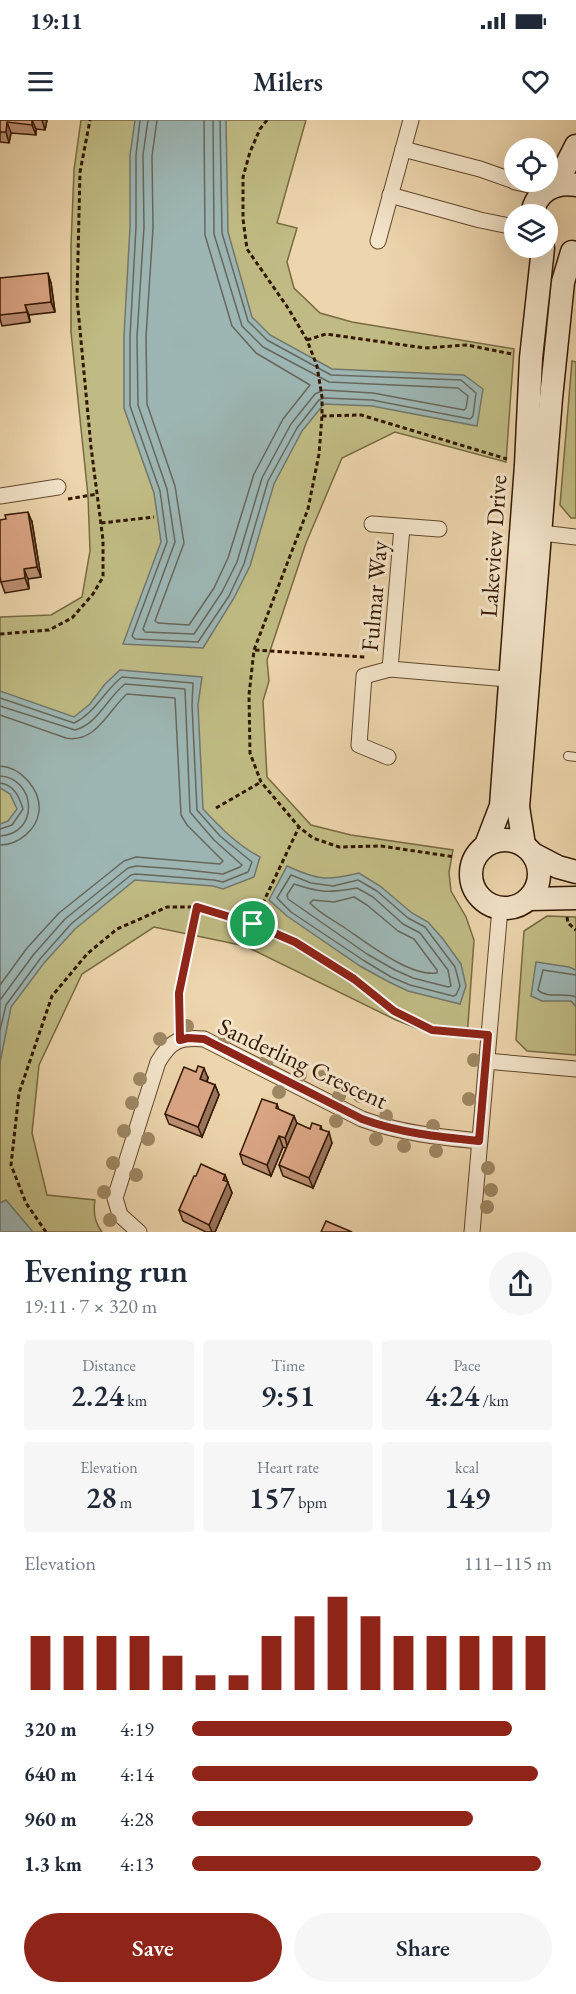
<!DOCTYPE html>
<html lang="en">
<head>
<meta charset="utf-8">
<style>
	body { margin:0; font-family:"EB Garamond",serif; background:#f6f6f7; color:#1f2937; height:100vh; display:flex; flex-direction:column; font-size:22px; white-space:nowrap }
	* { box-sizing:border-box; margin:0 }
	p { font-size:20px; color:#747a83 }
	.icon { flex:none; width:33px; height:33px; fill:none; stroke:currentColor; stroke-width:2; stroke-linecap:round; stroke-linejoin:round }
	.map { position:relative; height:1112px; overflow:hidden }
	.sheet { display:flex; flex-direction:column; background:#fff; flex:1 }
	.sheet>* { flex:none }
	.fabs { position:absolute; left:504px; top:18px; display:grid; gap:12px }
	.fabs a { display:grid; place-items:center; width:54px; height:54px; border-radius:50%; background:#fff; box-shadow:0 6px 24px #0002; font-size:30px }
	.pin { position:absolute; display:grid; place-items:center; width:51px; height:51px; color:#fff; margin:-26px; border:3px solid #fff; border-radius:50%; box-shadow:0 2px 6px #0007 }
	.round { display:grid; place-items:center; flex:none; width:63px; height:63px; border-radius:32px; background:#f6f6f7 }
	.headline { display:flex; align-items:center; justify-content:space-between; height:102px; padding:0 24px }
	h1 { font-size:33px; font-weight:600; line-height:45px }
	.figures { display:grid; grid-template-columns:repeat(3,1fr); gap:9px; height:102px; padding:6px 24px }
	.figures div { display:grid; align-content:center; border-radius:6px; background:#f6f6f7; text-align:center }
	.figures b { font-size:30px; font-weight:600 }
	.figures small { font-size:16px; font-weight:400 }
	.figures p { font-size:16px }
	.chart { height:168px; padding:12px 24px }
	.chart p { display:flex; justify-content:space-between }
	.chart svg { width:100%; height:108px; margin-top:6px; stroke:#8f2418; stroke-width:6 }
	.primary-button { display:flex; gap:12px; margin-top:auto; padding:12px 24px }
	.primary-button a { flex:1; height:69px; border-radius:36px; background:#8f2418; color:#fff; font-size:24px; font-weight:600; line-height:69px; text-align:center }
	.primary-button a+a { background:#f6f6f7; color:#1f2937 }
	ul { padding:0 24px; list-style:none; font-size:20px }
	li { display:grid; grid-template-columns:96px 72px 1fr; align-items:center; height:45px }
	li i { height:15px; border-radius:8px; background:#8f2418 }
	.status { display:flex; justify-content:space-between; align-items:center; height:42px; padding:0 30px; background:#fff; direction:ltr }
	.status svg { height:16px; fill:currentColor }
	header { display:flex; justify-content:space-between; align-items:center; height:78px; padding:0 24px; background:#fff; font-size:27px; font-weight:600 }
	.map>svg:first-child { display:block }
	.green { fill:#c0bb84; stroke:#796a42; stroke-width:1.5 }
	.water { fill:#9db6b4; stroke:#72776c; stroke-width:1.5 }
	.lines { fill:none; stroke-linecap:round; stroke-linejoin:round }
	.shore { stroke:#68675a; stroke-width:1.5 }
	.lane-casing { stroke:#61472b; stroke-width:10 }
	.street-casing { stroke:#61472b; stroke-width:17 }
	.secondary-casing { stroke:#321800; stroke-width:25 }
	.path { stroke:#321800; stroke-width:3; stroke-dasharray:4.5 3; stroke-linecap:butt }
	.lane { stroke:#f3e4ca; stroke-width:8 }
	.street { stroke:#f3e4ca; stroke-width:15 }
	.secondary { stroke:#f3e4ca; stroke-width:22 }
	.tree { fill:#9e8864 }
	.wall { fill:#be9074; stroke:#321800; stroke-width:1.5 }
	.shaded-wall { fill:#9b755e; stroke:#321800; stroke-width:1.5 }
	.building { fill:#dda787; stroke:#321800; stroke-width:1.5 }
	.route-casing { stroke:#fff; stroke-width:12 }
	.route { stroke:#8f2418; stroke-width:8 }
	.labels { text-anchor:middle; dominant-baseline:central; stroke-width:6; stroke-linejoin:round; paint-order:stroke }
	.street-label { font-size:24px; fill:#321800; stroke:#f3e4ca }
</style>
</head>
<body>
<div class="status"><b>19:11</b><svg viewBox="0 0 49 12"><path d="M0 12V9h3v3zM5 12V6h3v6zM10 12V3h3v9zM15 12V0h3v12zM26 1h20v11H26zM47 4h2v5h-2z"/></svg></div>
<header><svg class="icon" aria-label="menu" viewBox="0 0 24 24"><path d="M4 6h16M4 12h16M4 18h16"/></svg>Milers<svg class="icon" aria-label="heart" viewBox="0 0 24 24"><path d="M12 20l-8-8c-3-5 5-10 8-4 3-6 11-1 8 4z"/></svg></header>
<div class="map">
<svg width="576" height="1112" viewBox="0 0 576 1112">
	<rect width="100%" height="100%" fill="#edd5ad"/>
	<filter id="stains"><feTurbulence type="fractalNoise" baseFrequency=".00333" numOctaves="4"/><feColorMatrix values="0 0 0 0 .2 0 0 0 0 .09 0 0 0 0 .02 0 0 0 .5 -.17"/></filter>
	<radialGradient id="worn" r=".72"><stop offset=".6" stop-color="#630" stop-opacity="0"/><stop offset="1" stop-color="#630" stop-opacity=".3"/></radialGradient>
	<g class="green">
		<path d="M81 0H306L277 103 297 108 287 142 294 168 320 193 352 202 514 229 506 342 395 312 342 338 306 423 267 540 269 561 263 581 267 657 311 705 351 715 453 730 449 752 451 771 466 797 474 820 467 918 429 913 396 900 245 826 154 807 82 854 39 945 32 1013 47 1075 95 1080C93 1092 94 1102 102 1112H0V497L51 495 82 477 90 431 88 376 71 212V126L74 50Z"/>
		<polygon points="572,241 576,242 576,398 571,398 560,385"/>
		<polygon points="547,796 576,797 576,935 527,931 516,920 524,811"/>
	</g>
	<g class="water">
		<polygon points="135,0 226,0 228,112 252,197 270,215 332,249 464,255 483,269 477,306 372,286 324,284 302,311 274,364 250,446 234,478 203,528 123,524 161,422 154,373 124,288 124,216 130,107 130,35"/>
		<path d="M120 550 202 557 198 585 203 689C220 707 237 725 260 737L254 757 223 769 213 766 135 760 75 809 44 843 11 887 0 943V704L8 701 17 689 10 674 0 668V571L74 597 90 584 105 564Z"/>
		<path d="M287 746C318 760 326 761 359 753L380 766 412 793 428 802 443 819 461 844 466 866 460 884 408 871 389 862 360 846 287 796 269 780Z"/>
		<polygon points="536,842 569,847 576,850 576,887 571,881 542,881 531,876"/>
		<polygon points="6,1080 33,1112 0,1112 0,1083"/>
	</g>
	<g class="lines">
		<g class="shore">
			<polyline points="140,0 136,35 136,107 130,217 130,286 160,371 167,422 132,516 135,519 198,522 229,476 244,444 268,361 297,308 319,280 324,278 372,280 470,299 473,296 476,273 461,260 331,255 267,220 248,201 222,113 220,0"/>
			<polyline points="148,0 143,35 144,107 137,217 138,285 167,369 175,422 143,509 145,512 194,514 222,472 237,442 262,358 291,304 315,274 324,270 373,273 464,290 466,288 468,276 458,268 329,262 263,227 242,206 214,114 213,0"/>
			<polyline points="157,0 152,36 153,108 146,217 147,284 175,366 184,423 155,501 158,503 189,505 214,468 228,438 254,354 283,299 310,265 256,233 232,206 205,115 204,0"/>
			<path d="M0 578 74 603C95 593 104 571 122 557L193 563 192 585 197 690 220 716 252 742 248 752 223 762 214 760 136 754 131 755 71 804 40 839 6 885 0 910"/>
			<path d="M0 586 75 610C98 604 107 578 125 564L185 569 190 692 214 720 242 745 240 747 223 754 178 749 136 746 128 748 65 799 34 834 0 880"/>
			<path d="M0 595 66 618C96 624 109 589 127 574L175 578 181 695 187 705 223 741 220 744 136 737 124 741 59 793 27 828 0 865"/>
			<path d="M0 646C21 647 41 670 39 691 37 710 18 725 0 725"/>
			<path d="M0 656C36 658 40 714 0 716"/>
			<path d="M0 663C14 665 19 676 23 689L12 705 0 709"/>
			<polygon points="291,755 311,763 333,766 358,760 377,771 408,798 425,807 455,847 460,866 456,875 453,876 410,865 391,857 363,840 291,792 277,778"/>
			<path d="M294 764C321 773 328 773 357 768L373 777 403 804 420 813 448 850 451 866 448 867 413 858 395 850 367 834 288 779 287 775Z"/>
			<path d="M354 777 367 785 398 811 414 819 437 850V853C410 857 367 823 345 808 333 800 319 793 310 783L313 780 334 782Z"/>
			<path d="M576 855 543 850 538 870C547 879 564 872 576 877"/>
		</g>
		<defs>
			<polyline id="lane" points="568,636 576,637"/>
			<g id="street">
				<polyline points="403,29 480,49 514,61"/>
				<polyline points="515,62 547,69"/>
				<polyline points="390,75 480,100 514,107"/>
				<polyline points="378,121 411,0"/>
				<polyline points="0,376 58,367"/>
				<polyline points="372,404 439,409"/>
				<polyline points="402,407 390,549 519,560"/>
				<polyline points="533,412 576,417"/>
				<polyline points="388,637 359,625 364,556 390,549"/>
				<polyline points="486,941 576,949"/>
				<path d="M139 1112 120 1095 115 1078 158 942C171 920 180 917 204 919L362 999C400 1013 439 1017 479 1021"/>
				<polyline points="472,1112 500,788"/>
			</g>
			<g id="secondary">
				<polyline points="556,65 576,26"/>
				<path d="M532 94C536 72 554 61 576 65"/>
				<circle cx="505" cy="754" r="34"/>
				<polyline points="486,725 501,686 526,345 531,238 543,128"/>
				<polyline points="524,725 518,687 551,278 563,162 572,132"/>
				<polyline points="533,734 558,747 576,752"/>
				<polyline points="529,779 576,778"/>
			</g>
		</defs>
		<use href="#lane" class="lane-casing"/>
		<use href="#street" class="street-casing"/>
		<use href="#secondary" class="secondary-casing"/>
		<g class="path">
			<polyline points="267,0 260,9 250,32 243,57 243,99 247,129 288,188 307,220 317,246 322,277 322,296 319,334 308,389 254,530 249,575 250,633 261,662 299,707 313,718 339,727 381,726 455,737"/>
			<polyline points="307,220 326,214 425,228 467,225 512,234"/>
			<polyline points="322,296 361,295 507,339"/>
			<polyline points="68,379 97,374"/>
			<polyline points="101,403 154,397"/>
			<polyline points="0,514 49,510 72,498 93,474 103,457 103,420 91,327 77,178 80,52 90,0"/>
			<polyline points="255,530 365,537"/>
			<polyline points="216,688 261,662"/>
			<polyline points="567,797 568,803 576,810"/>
			<polyline points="253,804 299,707"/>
			<polyline points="180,903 179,873 197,787"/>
			<polyline points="46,1112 26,1083 11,1045 19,973 52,876 87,834 117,809 167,787 197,787 253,804 295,822 354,859 394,891 432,910 472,914"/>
		</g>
		<use href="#lane" class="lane"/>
		<use href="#street" class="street"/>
		<use href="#secondary" class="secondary"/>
	</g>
	<g class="tree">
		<circle cx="187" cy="906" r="7"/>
		<circle cx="225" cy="918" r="7"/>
		<circle cx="160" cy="919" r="7"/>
		<circle cx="267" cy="940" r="7"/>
		<circle cx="474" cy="940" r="7"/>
		<circle cx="300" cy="955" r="7"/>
		<circle cx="322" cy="957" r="7"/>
		<circle cx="140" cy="959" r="7"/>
		<circle cx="279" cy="972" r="7"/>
		<circle cx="339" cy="976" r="7"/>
		<circle cx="360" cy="976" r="7"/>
		<circle cx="469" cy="979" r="7"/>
		<circle cx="132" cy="983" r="7"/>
		<circle cx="386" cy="996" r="7"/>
		<circle cx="336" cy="1001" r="7"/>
		<circle cx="433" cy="1006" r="7"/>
		<circle cx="124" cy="1011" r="7"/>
		<circle cx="148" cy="1019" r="7"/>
		<circle cx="376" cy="1019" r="7"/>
		<circle cx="404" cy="1026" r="7"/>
		<circle cx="436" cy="1031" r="7"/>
		<circle cx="113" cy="1043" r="7"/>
		<circle cx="488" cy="1048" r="7"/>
		<circle cx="136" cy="1055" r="7"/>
		<circle cx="491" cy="1070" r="7"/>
		<circle cx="104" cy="1072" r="7"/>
		<circle cx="487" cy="1087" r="7"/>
		<circle cx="110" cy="1100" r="7"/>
	</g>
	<g class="wall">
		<polygon points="0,0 47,0 45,10 36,9 36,15 11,13 9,23 0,22"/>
		<polygon points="0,158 51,163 55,192 29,195 30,202 2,206 0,199"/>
		<polygon points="32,402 41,457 28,459 29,469 5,473 1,462"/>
		<polygon points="208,958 207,962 215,965 219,975 202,1017 169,1004 165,994"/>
		<polygon points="277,984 279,990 294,996 297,1004 310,1009 321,1006 322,1010 332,1023 313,1068 283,1056 279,1045 286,1028 283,1027 271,1056 243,1044 240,1034"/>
		<polygon points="225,1055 232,1073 215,1112 206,1112 183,1101 179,1090"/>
	</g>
	<g class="shaded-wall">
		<polygon points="32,0 36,9 36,15 32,5"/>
		<polygon points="42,0 47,0 45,10"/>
		<polygon points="7,2 11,13 9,23 6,12"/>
		<polygon points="48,153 51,163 55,192 51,182"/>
		<polygon points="25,185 29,195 30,202 27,192"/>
		<polygon points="28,392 32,402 41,457 37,447"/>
		<polygon points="24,449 28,459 29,469 25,458"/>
		<polygon points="204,948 208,958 203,969 200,959"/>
		<polygon points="215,965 219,975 202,1017 198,1007"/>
		<polygon points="294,996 298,1006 288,1029 285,1018"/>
		<polygon points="329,1012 332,1023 313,1068 309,1058"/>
		<polygon points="279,1016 283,1027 271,1056 267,1045"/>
		<polygon points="225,1055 232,1073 215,1112 212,1112 209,1105"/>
	</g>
	<g class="building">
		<polygon points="0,0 32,0 32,5 7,2 6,12 0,12"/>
		<polygon points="48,153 51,182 25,185 27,192 0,195 0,158"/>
		<polygon points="28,392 37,447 24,449 25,458 1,462 0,456 0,400 6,399 5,395"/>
		<polygon points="198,946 204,948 200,959 215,965 198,1007 165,994 184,947 196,952"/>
		<polygon points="262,979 277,984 276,988 294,996 285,1018 279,1016 267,1045 240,1034"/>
		<polygon points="297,1003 310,1009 312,1003 321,1006 320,1009 329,1012 309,1058 279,1045"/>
		<polygon points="201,1044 225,1055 223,1060 228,1062 209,1105 179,1090 194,1056 196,1056"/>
		<polygon points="326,1101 352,1112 321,1112"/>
	</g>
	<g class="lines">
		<defs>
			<path id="route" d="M197 787 253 804 295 822 354 859 394 891 432 910 488 915 479 1021C439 1017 400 1013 362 999L204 919 188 918 180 920 179 873Z"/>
		</defs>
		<use href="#route" class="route-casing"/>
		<use href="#route" class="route"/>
	</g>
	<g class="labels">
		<g class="street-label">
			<text transform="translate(493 426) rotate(-86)">Lakeview Drive</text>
			<text transform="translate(374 476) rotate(-85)">Fulmar Way</text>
			<text transform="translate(303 943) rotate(25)">Sanderling Crescent</text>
		</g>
	</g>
	<rect width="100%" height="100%" filter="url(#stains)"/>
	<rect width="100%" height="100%" fill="url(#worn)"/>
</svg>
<div class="fabs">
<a><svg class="icon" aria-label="locate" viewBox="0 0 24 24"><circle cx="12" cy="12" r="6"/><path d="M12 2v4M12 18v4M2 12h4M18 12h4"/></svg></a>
<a><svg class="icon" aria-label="layers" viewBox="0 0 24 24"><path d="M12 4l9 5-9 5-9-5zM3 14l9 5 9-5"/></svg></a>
</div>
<div class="pin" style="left:253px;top:804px;background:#1e9e55"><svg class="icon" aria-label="arrive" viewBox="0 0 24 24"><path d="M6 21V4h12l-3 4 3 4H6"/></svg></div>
</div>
<section class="sheet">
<div class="headline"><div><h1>Evening run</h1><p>19:11 · 7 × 320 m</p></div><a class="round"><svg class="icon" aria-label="share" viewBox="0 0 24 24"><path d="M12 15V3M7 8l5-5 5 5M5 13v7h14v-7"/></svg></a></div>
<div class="figures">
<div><p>Distance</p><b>2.24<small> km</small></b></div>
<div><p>Time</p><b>9:51</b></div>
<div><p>Pace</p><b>4:24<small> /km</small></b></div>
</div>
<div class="figures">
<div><p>Elevation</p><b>28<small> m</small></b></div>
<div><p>Heart rate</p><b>157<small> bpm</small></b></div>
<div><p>kcal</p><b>149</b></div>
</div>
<div class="chart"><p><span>Elevation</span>111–115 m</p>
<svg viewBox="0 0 160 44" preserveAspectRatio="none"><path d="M5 44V22M15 44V22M25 44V22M35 44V22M45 44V30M55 44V38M65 44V38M75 44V22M85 44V14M95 44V6M105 44V14M115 44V22M125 44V22M135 44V22M145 44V22M155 44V22"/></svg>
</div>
<ul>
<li><b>320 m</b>4:19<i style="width:89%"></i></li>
<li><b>640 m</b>4:14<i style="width:96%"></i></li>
<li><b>960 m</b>4:28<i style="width:78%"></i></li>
<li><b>1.3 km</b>4:13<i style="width:97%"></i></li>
</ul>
<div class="primary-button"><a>Save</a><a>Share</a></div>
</section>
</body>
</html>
